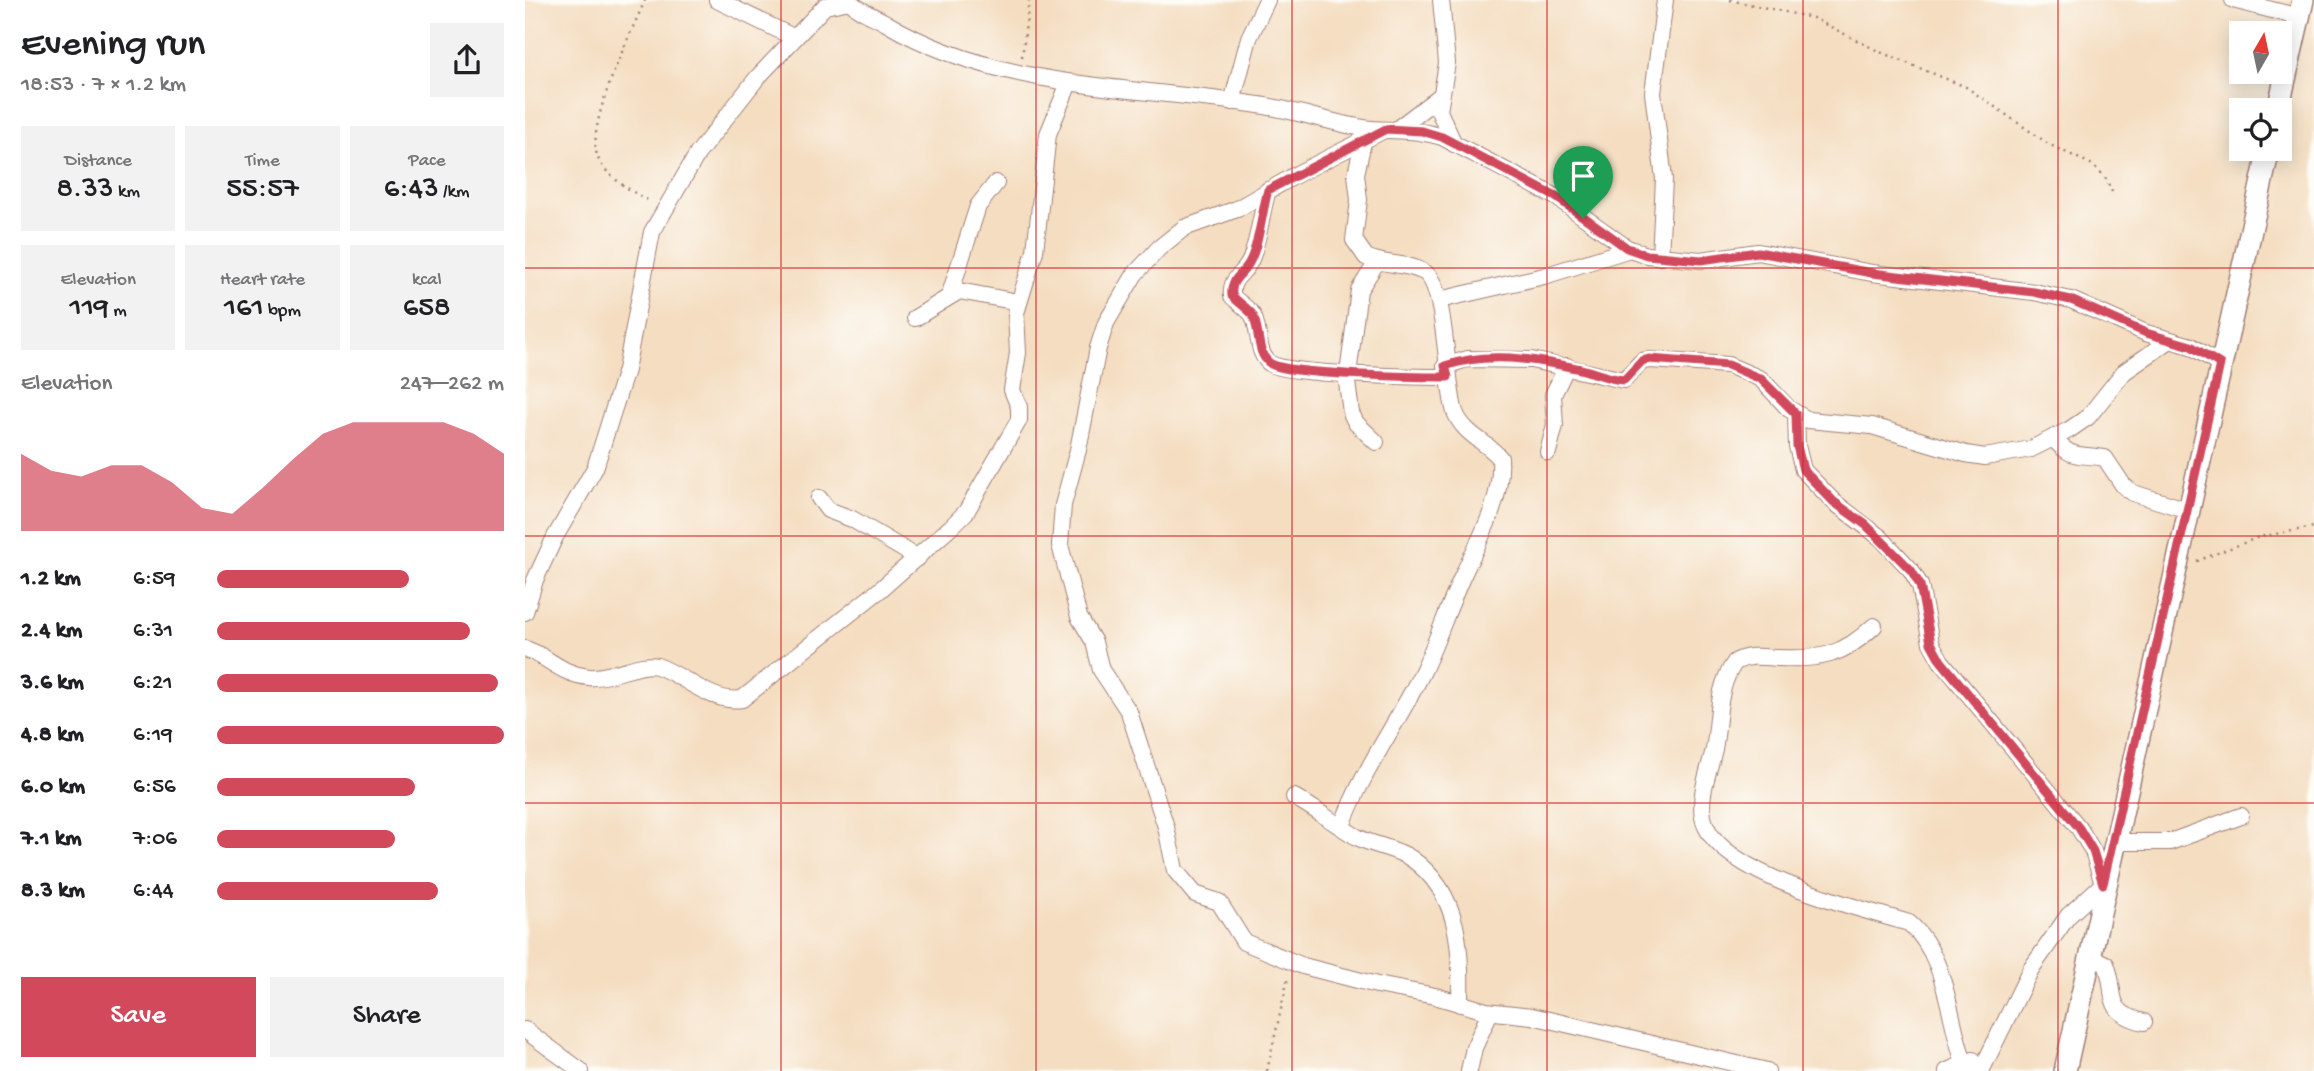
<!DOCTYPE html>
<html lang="en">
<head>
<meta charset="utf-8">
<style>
	body { margin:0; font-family:"Gochi Hand",sans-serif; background:#f2f2f2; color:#202124; height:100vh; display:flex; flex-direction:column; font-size:26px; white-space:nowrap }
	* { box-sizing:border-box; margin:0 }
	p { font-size:23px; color:#757577 }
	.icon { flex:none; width:38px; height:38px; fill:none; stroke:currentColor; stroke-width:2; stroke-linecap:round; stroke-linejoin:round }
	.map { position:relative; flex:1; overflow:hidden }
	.sheet { display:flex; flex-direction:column; background:#fff; width:525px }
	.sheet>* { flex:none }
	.needle { width:46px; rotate:9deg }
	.fabs { position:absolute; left:1704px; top:21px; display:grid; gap:14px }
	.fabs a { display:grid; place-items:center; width:63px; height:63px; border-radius:0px; background:#fff; box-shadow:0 4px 18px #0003; font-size:35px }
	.pin { position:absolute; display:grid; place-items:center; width:60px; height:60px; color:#fff; margin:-72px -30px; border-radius:50% 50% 50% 0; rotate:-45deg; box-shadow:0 0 7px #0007 }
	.pin .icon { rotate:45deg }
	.round { display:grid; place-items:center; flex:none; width:74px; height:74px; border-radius:0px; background:#f2f2f2 }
	.head { display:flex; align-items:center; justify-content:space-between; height:119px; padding:0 21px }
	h1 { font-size:38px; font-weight:600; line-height:52px }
	.figures { display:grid; grid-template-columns:repeat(3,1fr); gap:10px; height:119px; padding:7px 21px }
	.figures div { display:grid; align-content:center; border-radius:0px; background:#f2f2f2; text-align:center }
	.figures b { font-size:30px; font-weight:600 }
	.figures small { font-size:19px; font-weight:400 }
	.figures p { font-size:19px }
	.chart { height:196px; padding:14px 21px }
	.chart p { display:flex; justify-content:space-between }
	.chart svg { width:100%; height:126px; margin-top:7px; fill:#d1495b; opacity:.7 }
	.button { display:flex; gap:14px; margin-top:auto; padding:14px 21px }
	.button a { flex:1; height:80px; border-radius:0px; background:#d1495b; color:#fff; font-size:28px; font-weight:600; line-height:80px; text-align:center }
	.button a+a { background:#f2f2f2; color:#202124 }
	ul { padding:0 21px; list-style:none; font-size:23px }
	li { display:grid; grid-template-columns:112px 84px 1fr; align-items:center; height:52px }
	li i { height:18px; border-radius:9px; background:#d1495b }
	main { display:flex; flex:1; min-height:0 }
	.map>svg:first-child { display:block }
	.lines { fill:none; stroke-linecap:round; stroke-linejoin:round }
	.minor-casing { stroke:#9f7e76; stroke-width:18 }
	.tertiary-casing { stroke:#9f7e76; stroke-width:24 }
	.path { stroke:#9f7e76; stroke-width:2.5; stroke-dasharray:2 5; stroke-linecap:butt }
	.minor { stroke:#fff; stroke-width:16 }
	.tertiary { stroke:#fff; stroke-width:21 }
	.route-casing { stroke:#fff; stroke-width:14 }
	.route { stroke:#d1495b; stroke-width:9 }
	.grid { fill:none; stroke:#d62828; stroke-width:2; stroke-opacity:0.55 }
</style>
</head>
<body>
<main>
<section class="sheet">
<div class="head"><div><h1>Evening run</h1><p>18:53 · 7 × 1.2 km</p></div><a class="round"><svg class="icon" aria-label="share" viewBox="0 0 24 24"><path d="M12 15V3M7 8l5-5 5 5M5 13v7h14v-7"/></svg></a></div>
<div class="figures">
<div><p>Distance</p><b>8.33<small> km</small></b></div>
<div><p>Time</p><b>55:57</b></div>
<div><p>Pace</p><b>6:43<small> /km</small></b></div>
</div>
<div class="figures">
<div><p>Elevation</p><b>119<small> m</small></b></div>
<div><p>Heart rate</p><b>161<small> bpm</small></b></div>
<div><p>kcal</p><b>658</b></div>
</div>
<div class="chart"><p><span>Elevation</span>247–262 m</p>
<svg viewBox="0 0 160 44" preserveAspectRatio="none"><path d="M0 44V17L10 23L20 25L30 21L40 21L50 27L60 36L70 38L80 29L90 19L100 10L110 6L120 6L130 6L140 6L150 10L160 17V44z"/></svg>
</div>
<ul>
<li><b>1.2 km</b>6:59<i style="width:67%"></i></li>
<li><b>2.4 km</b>6:31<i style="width:88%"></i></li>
<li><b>3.6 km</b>6:21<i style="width:98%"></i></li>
<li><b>4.8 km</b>6:19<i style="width:100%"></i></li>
<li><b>6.0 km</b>6:56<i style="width:69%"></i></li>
<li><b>7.1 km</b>7:06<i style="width:62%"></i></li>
<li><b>8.3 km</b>6:44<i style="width:77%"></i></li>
</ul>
<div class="button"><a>Save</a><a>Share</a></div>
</section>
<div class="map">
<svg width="1789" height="1071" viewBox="0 0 1789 1071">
	<rect width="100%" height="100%" fill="#fdfcf7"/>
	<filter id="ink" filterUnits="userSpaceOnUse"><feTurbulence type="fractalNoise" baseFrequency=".0143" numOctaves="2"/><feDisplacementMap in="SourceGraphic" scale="14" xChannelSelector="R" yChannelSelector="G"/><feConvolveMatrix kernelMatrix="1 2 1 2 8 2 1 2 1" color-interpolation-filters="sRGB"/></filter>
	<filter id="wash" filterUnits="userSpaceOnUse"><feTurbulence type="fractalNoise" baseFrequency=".00686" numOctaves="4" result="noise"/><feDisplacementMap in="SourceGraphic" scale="28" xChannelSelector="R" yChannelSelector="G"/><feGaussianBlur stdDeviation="1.57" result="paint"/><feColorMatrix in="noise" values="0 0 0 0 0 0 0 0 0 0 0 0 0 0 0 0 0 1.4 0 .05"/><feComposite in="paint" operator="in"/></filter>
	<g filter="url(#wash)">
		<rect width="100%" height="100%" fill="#f4ddc0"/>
	</g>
	<g filter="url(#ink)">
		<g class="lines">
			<defs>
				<g id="minor">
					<polyline points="192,0 268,37"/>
					<polyline points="916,0 922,63 914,111 929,144"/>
					<polyline points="1708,0 1774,17"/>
					<polyline points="707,102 724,38 742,0"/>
					<polyline points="872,129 915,96"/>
					<polyline points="859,130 774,173 712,209 659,228 634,248 610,274 581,323 573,348 553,450 538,505 535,545 554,617 569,642 576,670 604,712 641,827 650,870 670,894 694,902 719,942 778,966 852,985 910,996 961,1011 1007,1016 1242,1071"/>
					<path d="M743 190C736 213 734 238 726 259 720 275 705 276 707 296 713 302 722 308 727 314 736 328 730 354 746 364 765 375 894 377 923 377"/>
					<polyline points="1135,257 1139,179 1128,93 1140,0"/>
					<polyline points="425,294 453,206 471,183"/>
					<polyline points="914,300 1019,276 1105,249"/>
					<polyline points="390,318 434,291 493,302"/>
					<polyline points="920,366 942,359 1006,360 1099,380 1117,361 1124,360 1203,365 1236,379 1264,409 1283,420 1347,426 1441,454 1460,457 1506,449 1544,430 1563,417 1599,372 1645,340"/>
					<polyline points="1271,414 1272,446 1278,470 1309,502 1356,538 1386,570 1395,585 1406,643 1416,661 1554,828 1568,851 1578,884"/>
					<path d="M1528 438C1548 461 1554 453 1580 458L1598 485 1608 493 1663 510"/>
					<polyline points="851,442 831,423 826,413 822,382 834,290 852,262"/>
					<polyline points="1023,452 1030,425 1028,395 1042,366"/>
					<polyline points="294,498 303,510 327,519 393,558"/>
					<path d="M0 612 10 580 30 537 70 468 101 370 127 232 173 153 232 78 300 6 325 1C334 12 350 16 361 23 473 90 609 86 734 105 769 110 802 122 838 128 865 132 890 128 917 137L1031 197 1102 248 1122 255 1176 260 1233 252 1347 273 1509 292 1546 300 1621 333 1666 346 1695 364"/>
					<path d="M1349 626C1318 656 1295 660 1253 658 1237 657 1225 654 1210 662 1191 688 1195 719 1189 749 1184 771 1174 794 1178 817 1188 874 1335 908 1384 923 1424 957 1423 1024 1442 1071"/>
					<path d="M0 649C24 656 34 674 64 677 86 679 116 661 132 666 159 675 187 704 217 699L356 589 426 527 441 512 494 420V407L487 390 493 353 491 313 510 251 523 134 544 83"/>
					<path d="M769 797C791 809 811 825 832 837 849 846 871 848 887 859 936 894 936 951 935 1004"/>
					<path d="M817 826C837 771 873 723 899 669 913 638 924 606 938 575 955 538 978 500 975 458 961 441 939 435 930 412 920 382 922 285 899 272 881 262 859 266 841 257L829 240 834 200 831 174 838 142"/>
					<polyline points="1590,842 1645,842 1716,816"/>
					<path d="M1565 956 1581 964C1593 993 1577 1012 1619 1022"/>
					<polyline points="0,1030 56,1071"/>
					<polyline points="944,1071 949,1048 965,1012"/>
					<polyline points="1422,1071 1448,1060"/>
					<polyline points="1456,1071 1506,969 1543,916 1578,884 1580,878"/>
				</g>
				<g id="tertiary">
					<polyline points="1753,110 1778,0"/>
					<polyline points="1540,1071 1744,149"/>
				</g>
			</defs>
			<use href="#minor" class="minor-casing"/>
			<use href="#tertiary" class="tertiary-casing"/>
			<g class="path">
				<path d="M120 0C106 34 59 125 73 158 81 177 109 193 126 202"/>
				<polyline points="1205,0 1288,18 1355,52 1441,87 1525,145 1568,165 1580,177 1588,194"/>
				<polyline points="497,57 504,0"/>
				<polyline points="1672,561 1734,537 1789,527"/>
				<polyline points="742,1071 763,978"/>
			</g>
			<use href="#minor" class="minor"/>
			<use href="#tertiary" class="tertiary"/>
		</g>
	</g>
	<g class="lines" filter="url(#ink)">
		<defs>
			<path id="route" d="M861 129 897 131 917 137 1031 197 1102 248 1122 255 1176 260 1233 252 1347 273 1509 292 1546 300 1621 333 1666 346 1695 364 1578 884 1568 851 1554 828 1416 661 1406 643 1395 585 1386 570 1341 525 1309 502 1278 470 1272 446 1271 414 1236 379 1203 365 1124 359 1117 361 1099 380C1082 379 1067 371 1051 368 1009 359 961 351 920 366L923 377C894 377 765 375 746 364 730 354 736 328 727 314 722 308 713 302 707 296 705 278 716 277 724 263 734 246 737 211 743 190Z"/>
		</defs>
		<use href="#route" class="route-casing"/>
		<use href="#route" class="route"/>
	</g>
	<path class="grid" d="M256 0V1071M511 0V1071M767 0V1071M1022 0V1071M1278 0V1071M1533 0V1071M0 268H1789M0 536H1789M0 803H1789"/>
</svg>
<div class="fabs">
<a><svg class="needle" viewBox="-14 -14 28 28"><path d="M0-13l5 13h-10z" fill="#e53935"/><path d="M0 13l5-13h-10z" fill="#757577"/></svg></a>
<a><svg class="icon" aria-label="locate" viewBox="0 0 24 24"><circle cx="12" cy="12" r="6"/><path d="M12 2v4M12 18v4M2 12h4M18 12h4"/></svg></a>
</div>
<div class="pin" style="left:1058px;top:218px;background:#1e9e55"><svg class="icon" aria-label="arrive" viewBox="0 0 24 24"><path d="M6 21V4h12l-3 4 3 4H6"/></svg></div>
</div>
</main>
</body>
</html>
